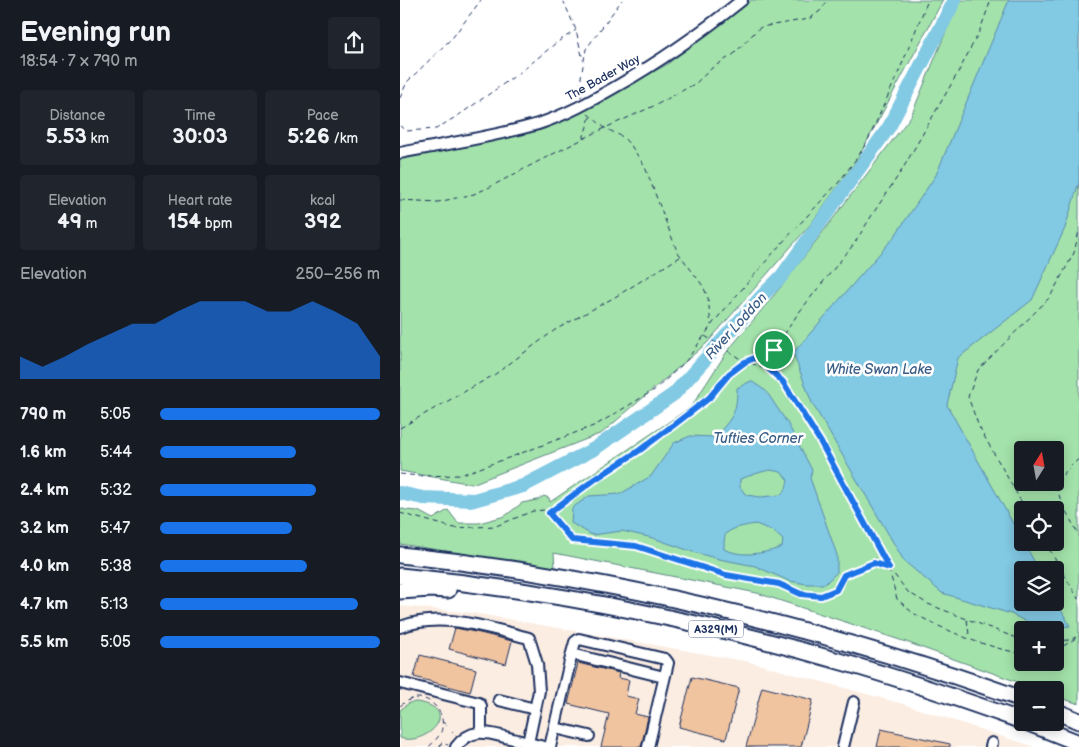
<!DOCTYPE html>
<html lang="en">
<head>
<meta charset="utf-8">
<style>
	body { margin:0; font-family:"Balsamiq Sans",sans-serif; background:#20242c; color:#f1f3f6; height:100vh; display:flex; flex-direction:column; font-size:19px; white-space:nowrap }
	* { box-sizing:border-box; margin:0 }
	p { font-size:16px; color:#9ea1a6 }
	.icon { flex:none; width:28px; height:28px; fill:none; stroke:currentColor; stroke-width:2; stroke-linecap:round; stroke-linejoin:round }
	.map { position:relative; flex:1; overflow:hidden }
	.panel { display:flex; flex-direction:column; background:#171b24; width:400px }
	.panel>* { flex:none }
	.needle { width:32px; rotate:11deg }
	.fabs { position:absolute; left:614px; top:441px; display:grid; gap:10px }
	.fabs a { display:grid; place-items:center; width:50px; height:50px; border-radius:5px; background:#171b24; box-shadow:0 2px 12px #0003; font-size:25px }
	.pin { position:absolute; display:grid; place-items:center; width:42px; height:42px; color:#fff; margin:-21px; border:2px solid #fff; border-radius:50%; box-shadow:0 1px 5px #0007 }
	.round { display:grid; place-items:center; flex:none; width:52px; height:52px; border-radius:5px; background:#20242c }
	.summary { display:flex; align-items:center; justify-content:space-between; height:85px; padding:0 20px }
	h1 { font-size:28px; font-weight:800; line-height:38px }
	.metrics { display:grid; grid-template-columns:repeat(3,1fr); gap:8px; height:85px; padding:5px 20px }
	.metrics div { display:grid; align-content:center; border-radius:5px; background:#20242c; text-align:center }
	.metrics b { font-size:21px; font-weight:800 }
	.metrics small { font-size:14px; font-weight:400 }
	.metrics p { font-size:14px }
	.chart { height:140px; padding:10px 20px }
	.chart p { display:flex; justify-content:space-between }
	.chart svg { width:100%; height:90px; margin-top:5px; fill:#1a73e8; opacity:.7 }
	ul { padding:0 20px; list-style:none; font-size:16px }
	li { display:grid; grid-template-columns:80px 60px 1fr; align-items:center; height:38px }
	li i { height:12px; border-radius:6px; background:#1a73e8 }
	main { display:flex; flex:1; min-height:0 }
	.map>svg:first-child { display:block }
	.built { fill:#fbede2 }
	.green { fill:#a3e2aa; stroke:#5f8884; fill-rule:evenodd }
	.water { fill:#82c9e3; stroke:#598bae; fill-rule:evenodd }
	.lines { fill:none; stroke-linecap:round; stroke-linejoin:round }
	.river { stroke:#82c9e3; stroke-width:14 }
	.building { fill:#f1c4a0; stroke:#1b2f5e }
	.minor-casing { stroke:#1b2f5e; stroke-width:14 }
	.highway-casing { stroke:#1b2f5e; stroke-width:19 }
	.path { stroke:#1b2f5e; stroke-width:1; stroke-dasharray:5 4; stroke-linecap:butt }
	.minor { stroke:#fff; stroke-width:10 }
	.highway { stroke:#fff; stroke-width:15 }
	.route-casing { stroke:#fff; stroke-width:10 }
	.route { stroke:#1a73e8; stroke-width:6 }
	.labels { text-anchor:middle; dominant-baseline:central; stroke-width:5; stroke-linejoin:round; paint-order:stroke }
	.shield { fill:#fff; stroke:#5f6d8e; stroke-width:1 }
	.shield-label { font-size:11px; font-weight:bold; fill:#1b2f5e }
	.street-label { font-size:12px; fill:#1b2f5e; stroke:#fff }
	.water-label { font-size:14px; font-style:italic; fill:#3a5d86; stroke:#fff }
</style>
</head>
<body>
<main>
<section class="panel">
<div class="summary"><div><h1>Evening run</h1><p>18:54 · 7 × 790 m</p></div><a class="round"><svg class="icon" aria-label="share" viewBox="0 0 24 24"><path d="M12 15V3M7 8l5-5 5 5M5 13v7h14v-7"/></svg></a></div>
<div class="metrics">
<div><p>Distance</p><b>5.53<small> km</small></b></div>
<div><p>Time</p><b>30:03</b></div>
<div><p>Pace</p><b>5:26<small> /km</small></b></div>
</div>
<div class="metrics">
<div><p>Elevation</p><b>49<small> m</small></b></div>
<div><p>Heart rate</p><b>154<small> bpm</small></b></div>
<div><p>kcal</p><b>392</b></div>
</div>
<div class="chart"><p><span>Elevation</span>250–256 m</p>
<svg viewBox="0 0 160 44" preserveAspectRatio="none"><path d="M0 44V33L10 38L20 33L30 27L40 22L50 17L60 17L70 11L80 6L90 6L100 6L110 11L120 11L130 6L140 11L150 17L160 33V44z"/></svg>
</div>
<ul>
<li><b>790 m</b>5:05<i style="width:100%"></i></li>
<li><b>1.6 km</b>5:44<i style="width:62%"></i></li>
<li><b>2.4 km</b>5:32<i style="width:71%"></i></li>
<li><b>3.2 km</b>5:47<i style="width:60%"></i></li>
<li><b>4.0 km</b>5:38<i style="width:67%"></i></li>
<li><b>4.7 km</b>5:13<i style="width:90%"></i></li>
<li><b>5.5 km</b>5:05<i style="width:100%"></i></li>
</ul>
</section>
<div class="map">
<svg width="679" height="747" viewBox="0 0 679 747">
	<rect width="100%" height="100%" fill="#fff"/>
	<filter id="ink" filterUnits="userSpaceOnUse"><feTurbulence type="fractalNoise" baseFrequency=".02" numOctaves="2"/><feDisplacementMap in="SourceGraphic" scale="10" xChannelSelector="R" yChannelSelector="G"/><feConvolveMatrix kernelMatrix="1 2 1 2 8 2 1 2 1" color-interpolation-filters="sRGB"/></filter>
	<g filter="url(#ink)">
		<polygon class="built" points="0,606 74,613 350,662 503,704 635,747 0,747"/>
		<g class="green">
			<polygon points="351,0 543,0 457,160 410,225 307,343 202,433 72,484 0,471 0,159 144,129 266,65"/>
			<path d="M559 0H679V704L655 696V690H640L506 642 357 593 154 553 155 568 0 544V508L6 510 18 511 33 519 48 510 58 523H79L105 516 122 503 137 500 144 496 149 498 150 502 291 407 326 353 384 283 511 116ZM622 450H655V482H622ZM622 510H655V542H622ZM622 570H655V602H622ZM622 630H655V662H622Z"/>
			<path d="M16 702C64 708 27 747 0 738V710L9 703Z"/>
		</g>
		<g class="water">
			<polygon points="609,0 679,0 679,182 665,228 632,300 558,358 547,405 639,570 622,570 622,602 655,602 655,599 670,626 641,629 611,614 542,593 504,561 412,403 393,353 494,237 536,175"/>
			<path d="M351 381 366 391 388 424 412 470 410 478 437 555V572L425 584H407L389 581 355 566 319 559 293 552 253 538 222 531 192 535 171 523 172 508 189 496 220 494 251 476 274 443 290 436 315 437C332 418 337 414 337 388ZM370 470 381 472 388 480 386 489 380 495 361 497 346 495 340 487V479C350 476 359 472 370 470ZM356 524 373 531 383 540 382 547C370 552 349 556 336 553 332 552 328 551 324 549 324 546 324 539 325 536 327 528 349 525 356 524Z"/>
		</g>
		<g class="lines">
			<polyline class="river" points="0,493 23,498 74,500 123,486 194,449 274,394 361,297 381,277 489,127 555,0"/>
		</g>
		<g class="building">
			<polygon points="55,628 80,633 112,641 106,664 49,649"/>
			<polygon points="20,655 76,669 70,692 14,677"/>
			<polygon points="178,663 219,673 218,678 229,680 226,696 239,699 235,714 248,717 241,747 201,747 209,714 168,704"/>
			<polygon points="292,677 339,688 326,739 279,727"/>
			<polygon points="362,687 413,700 401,747 346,747"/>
			<polygon points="481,729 550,744 550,747 477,747"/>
		</g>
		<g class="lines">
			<defs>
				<g id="minor">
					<path d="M0 153C46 144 93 137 138 124 166 115 191 101 217 86 261 61 302 32 342 0"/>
					<path d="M0 627C42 611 88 628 129 638L137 664 139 691 128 743"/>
					<polyline points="172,654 264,677"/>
					<polyline points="0,683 79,703 81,706 81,732"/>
					<polyline points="99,700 135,709"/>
					<polyline points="155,728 189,736"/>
					<path d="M56 747C72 726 88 733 109 738 121 741 132 744 144 747"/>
					<polyline points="150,747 172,653 175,642 179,639 265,659 268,663 248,747"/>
					<polyline points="443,747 454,702"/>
					<polyline points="591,747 592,743"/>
				</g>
				<g id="highway">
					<path d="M0 555C215 577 419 627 622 699"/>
					<path d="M0 576C149 590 298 620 442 662 503 679 563 700 622 721"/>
					<polyline points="0,591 30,589 48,590"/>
					<polyline points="655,711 679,721"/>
					<polyline points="626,722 679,743"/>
				</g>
			</defs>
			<use href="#minor" class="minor-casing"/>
			<use href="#highway" class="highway-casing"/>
			<g class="path">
				<polyline points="163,0 176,30 183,60"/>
				<polyline points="181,97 181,77 186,49 222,0"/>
				<polyline points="0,98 7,82 53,37 81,0"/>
				<polyline points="188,114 205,128 223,137 232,147 245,167 277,251 303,286 308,298 311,325"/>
				<polyline points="0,126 6,131 36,129 62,113 122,71 156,43 176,30"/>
				<polyline points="183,139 190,117"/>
				<polyline points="0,200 38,202 74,194 90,187 139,161 205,128 258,104 289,87 296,83 312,68 334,54 356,31 361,27 409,19 420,11 428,0"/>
				<polyline points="305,336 345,362 368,368 383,382 420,441 478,550 489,568 508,592 528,604 611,636 622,639"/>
				<polyline points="369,367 374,350 397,315 415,292 454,244 474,212 502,170 560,69 580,30 591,0"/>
				<polyline points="0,428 94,375 155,330 215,297 280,257"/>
				<path d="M679 459C669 467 661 475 656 487L663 506 679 535"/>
				<polyline points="0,474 19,476 60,475 111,457 196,425 256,389 286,361 304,336 313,323 380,245 439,182 459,155 469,138 500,69 528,0"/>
				<polyline points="626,510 579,427 568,397 578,370 650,297 674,253 679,231"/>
				<polyline points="0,513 54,528 96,526 133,511 145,510 172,539 236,546 326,575 379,584 401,594 421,596 436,591 444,575 474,563 478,550"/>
				<polyline points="149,513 193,480 241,450 309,398 329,374 345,362 374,351"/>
				<polyline points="645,542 679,600"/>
				<polyline points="475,563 487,568"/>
				<polyline points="489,569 497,599 513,613 534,624 571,640 601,649 614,652 622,652"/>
				<polyline points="567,620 569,634 568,638"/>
				<polyline points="655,641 669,640 676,637"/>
				<polyline points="655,649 665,645 679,636"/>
				<path d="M0 706C5 702 11 698 18 698 33 698 45 714 42 728 41 736 34 741 29 747"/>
				<polyline points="43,722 56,735"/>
				<polyline points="40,747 41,743 48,745"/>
			</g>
			<use href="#minor" class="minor"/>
			<use href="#highway" class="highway"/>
		</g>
	</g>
	<g class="lines" filter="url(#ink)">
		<defs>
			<polygon id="route" points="374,350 368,368 383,382 420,441 489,568 474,563 444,575 436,590 421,596 401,594 379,584 326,575 236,546 172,540 149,513 194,480 240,450 275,424 309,398 329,374 345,362"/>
		</defs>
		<use href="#route" class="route-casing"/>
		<use href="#route" class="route"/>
	</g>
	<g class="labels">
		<rect class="shield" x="288.5" y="620.5" width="55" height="17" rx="4"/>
		<g class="shield-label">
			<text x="316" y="629">A329(M)</text>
		</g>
		<g class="street-label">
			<text transform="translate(203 78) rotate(-29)">The Bader Way</text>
		</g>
		<g class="water-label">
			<text transform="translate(336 326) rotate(-48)">River Loddon</text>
			<text x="479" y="369">White Swan Lake</text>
			<text x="358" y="438">Tufties Corner</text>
		</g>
	</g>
</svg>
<div class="fabs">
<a><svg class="needle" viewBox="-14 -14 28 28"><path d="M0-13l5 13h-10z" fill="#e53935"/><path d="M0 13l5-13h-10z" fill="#9ea1a6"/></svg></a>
<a><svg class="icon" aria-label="locate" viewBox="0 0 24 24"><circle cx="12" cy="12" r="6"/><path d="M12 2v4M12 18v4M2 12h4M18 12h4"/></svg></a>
<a><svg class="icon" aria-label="layers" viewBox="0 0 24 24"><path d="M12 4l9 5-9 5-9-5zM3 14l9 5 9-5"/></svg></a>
<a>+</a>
<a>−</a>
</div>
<div class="pin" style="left:374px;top:350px;background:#1e9e55"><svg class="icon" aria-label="arrive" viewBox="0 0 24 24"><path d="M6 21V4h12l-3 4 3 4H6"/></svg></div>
</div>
</main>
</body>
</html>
